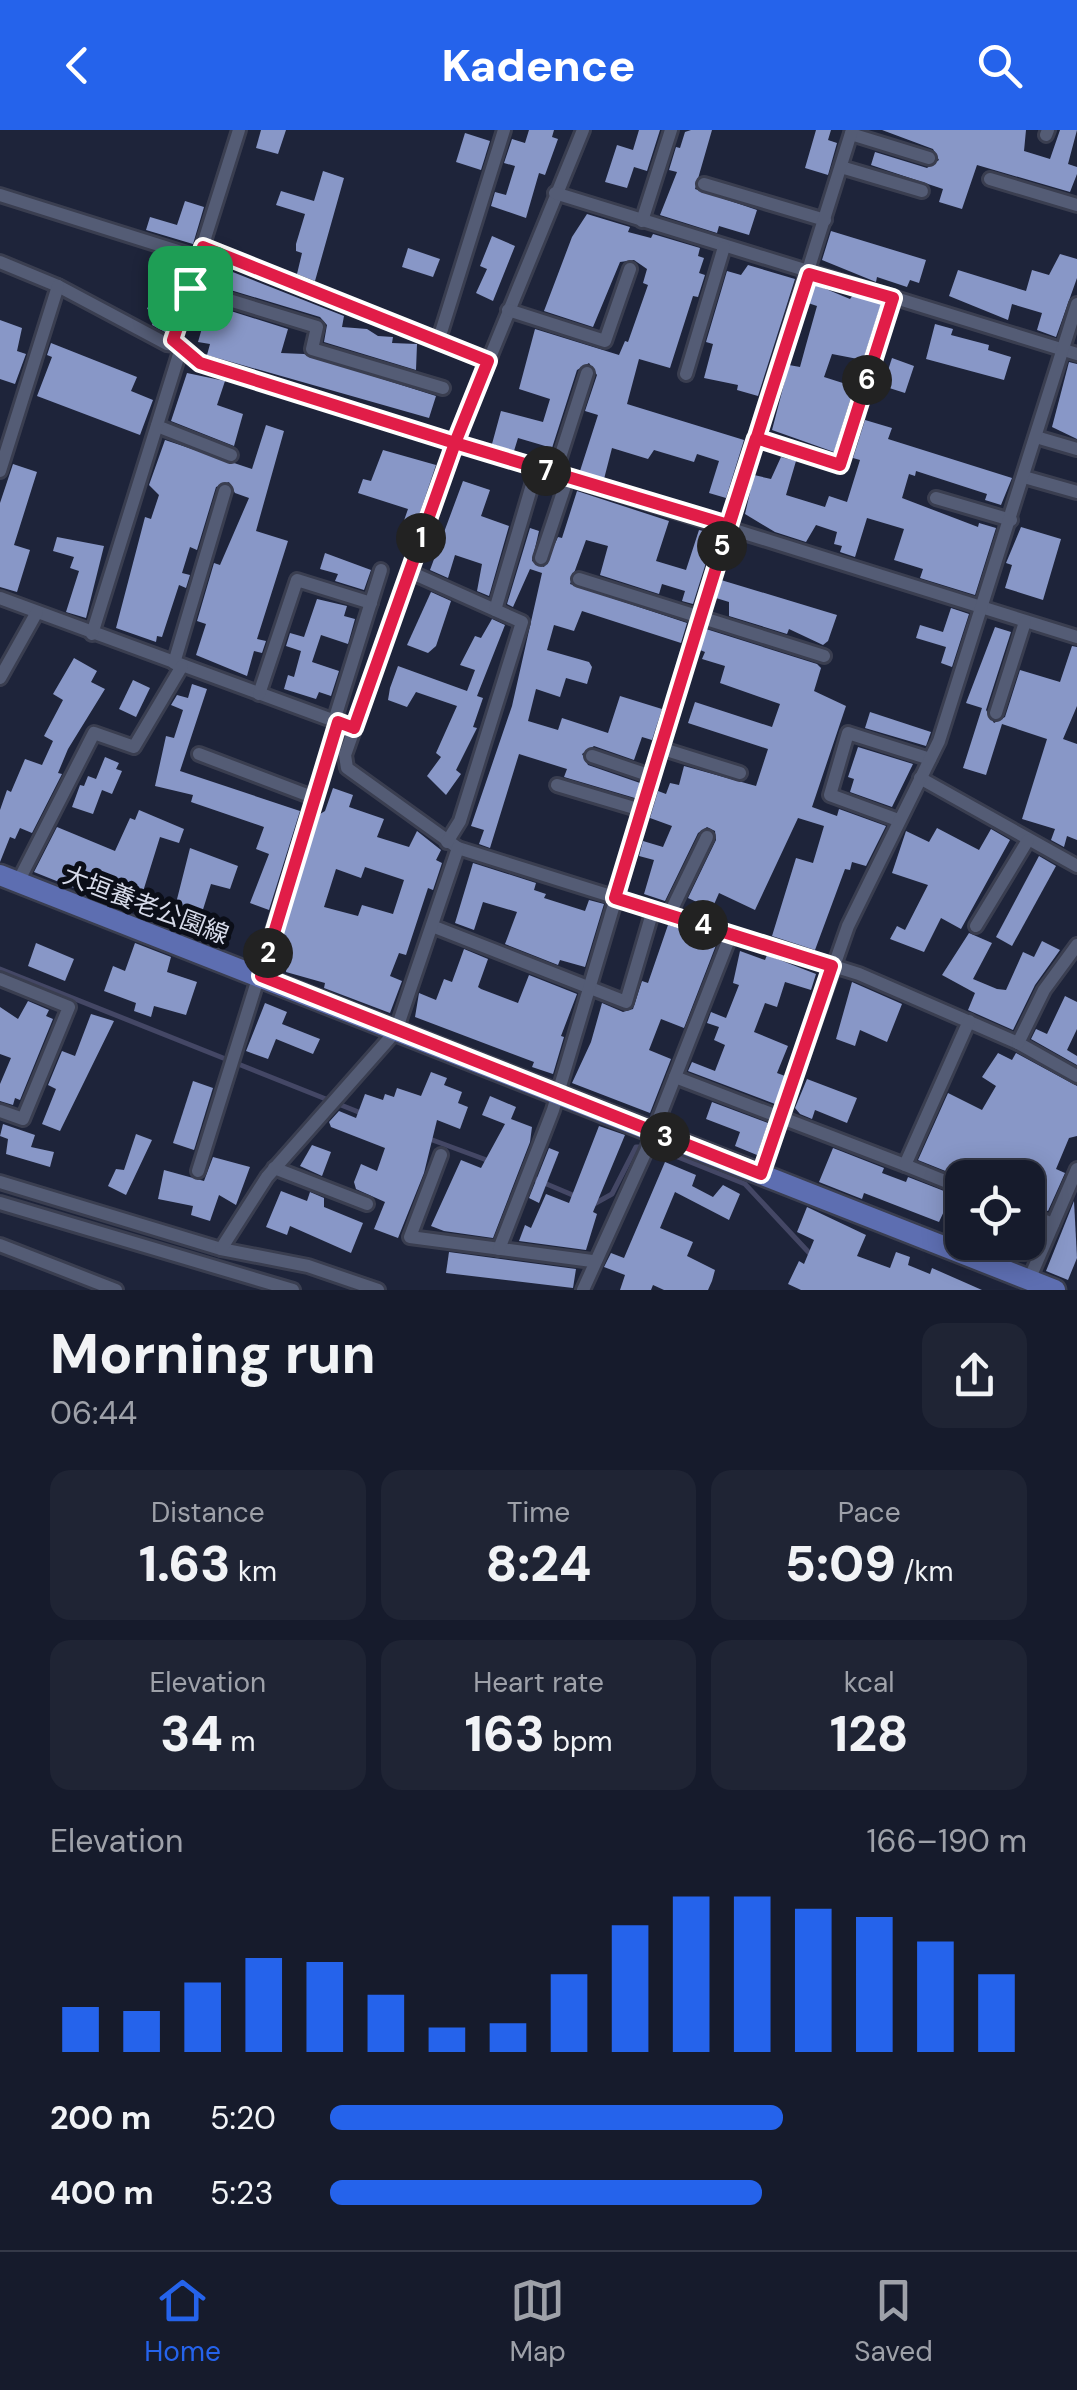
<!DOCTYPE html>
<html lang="en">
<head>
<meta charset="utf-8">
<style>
	body { margin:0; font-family:"DM Sans","Noto Sans JP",sans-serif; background:#1f2434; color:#f1f3f6; height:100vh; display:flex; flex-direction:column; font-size:38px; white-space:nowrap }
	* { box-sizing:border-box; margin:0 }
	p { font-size:32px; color:#9ea1a9 }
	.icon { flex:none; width:55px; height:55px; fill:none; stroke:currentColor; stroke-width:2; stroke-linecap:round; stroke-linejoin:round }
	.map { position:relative; height:1160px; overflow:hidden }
	.panel { display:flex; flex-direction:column; background:#161b2c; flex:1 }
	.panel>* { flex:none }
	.controls { position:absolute; left:945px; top:1030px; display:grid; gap:20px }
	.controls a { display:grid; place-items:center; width:100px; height:100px; border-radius:20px; background:#161b2c; box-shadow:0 5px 25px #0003,0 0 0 2px #353948; font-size:50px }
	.pin { position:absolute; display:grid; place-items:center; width:85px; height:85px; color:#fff; margin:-42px; border-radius:20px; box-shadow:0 5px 15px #0006 }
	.km { position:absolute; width:50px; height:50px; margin:-25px; border-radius:50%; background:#222; color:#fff; font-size:28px; line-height:50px; text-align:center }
	.round { display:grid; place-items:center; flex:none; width:105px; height:105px; border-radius:20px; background:#1f2434 }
	.head { display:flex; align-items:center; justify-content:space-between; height:170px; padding:0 50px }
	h1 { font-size:55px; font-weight:800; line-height:75px }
	.stats { display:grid; grid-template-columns:repeat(3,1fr); gap:15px; height:170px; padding:10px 50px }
	.stats div { display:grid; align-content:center; border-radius:20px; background:#1f2434; text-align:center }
	.stats b { font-size:50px; font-weight:800 }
	.stats small { font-size:28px; font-weight:400 }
	.stats p { font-size:28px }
	.chart { height:280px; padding:20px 50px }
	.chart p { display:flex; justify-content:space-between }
	.chart svg { width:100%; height:180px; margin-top:10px; stroke:#2563eb; stroke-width:6 }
	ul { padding:0 50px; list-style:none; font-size:32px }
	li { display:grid; grid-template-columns:160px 120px 1fr; align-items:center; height:75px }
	li i { height:25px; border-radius:12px; background:#2563eb }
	header { display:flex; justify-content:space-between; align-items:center; height:130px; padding:0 50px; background:#2563eb; color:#fff; font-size:45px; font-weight:800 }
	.tabs { display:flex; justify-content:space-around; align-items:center; height:140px; border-top:2px solid #353948; background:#161b2c; font-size:28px; color:#9ea1a9 }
	.tabs a { display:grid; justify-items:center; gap:5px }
	.tabs .selected { color:#2563eb }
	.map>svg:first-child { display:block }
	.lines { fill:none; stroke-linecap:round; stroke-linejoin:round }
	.stream { stroke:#444765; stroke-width:5 }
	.building { fill:#8897c7; fill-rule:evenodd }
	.street-casing { stroke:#3a3e50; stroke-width:18 }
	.primary-casing { stroke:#3a3e50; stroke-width:25 }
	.street { stroke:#545c75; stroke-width:12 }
	.primary { stroke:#5d6eb1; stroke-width:20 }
	.route-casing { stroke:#fff; stroke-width:20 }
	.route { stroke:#e11d48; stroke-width:12 }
	.labels { text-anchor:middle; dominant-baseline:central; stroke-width:10; stroke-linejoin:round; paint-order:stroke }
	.street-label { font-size:25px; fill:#d7dbea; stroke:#0b0e18 }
</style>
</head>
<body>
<header><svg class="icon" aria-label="back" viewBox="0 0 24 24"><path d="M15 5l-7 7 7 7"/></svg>Kadence<svg class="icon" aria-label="search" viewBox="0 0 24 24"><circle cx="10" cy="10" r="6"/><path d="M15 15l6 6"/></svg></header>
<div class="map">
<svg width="1077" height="1160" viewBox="0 0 1077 1160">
	<rect width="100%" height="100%" fill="#1e243a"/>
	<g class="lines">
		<g class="stream">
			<polyline points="0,839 361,983"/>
			<polyline points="427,1008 492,1032"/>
			<polyline points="530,1047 575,1066"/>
			<polyline points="594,1074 612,1064 636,1017 653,1017 745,1054 813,1127"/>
		</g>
	</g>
	<g class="building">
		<polygon points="261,0 286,0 278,24 256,18"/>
		<polygon points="529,0 554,0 552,7 558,9 545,45 539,43 526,88 491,76 495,62 506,65 515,36 504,33 512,9 525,13"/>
		<polygon points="639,0 660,0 647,41 634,37 627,58 605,52 617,15 633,20"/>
		<polygon points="691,0 712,0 695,59 757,80 749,105 719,96 717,103 660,85 677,42 669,40 676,17 680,18 685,2"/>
		<polygon points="816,0 831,0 828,10 837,13 828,45 805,38"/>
		<polygon points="882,0 1026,0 1024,21 1050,29 1060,0 1077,0 1068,34 1077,37 1077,44 1070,62 977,35 962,79 939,72 943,59 871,35 875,22 927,38 939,30 933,19"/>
		<polygon points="465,3 490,11 481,40 456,32"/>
		<polygon points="323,41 344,48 315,151 297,144 302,123 296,121 296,114 305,84 276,75 281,61 314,71"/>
		<polygon points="185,71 204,77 193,114 146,100 150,87 177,95"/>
		<polygon points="587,84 630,97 628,102 651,108 653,104 700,118 698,126 704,128 699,143 705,145 698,167 693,166 670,238 639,229 627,274 744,310 726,368 709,363 719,331 697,324 694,332 654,320 648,329 612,318 604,349 580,341 598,285 585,281 597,245 589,233 577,240 552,318 518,308 514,321 492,314 501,281 543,292 550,269 519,259 535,199 619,225 625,211 628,212 648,155 643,153 647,139 634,130 620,132 593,197 544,181 572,107"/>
		<polygon points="831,101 926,130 919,153 910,150 907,157 877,147 876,152 822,130"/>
		<polygon points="492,106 515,116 493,171 476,163 487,139 480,136"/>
		<polygon points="408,118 440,129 433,147 402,137"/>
		<polygon points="1060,124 1077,129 1077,148 1056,207 1037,200 1042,183 1012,174 1008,190 949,166 958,140 1026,161 1032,140 1049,145"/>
		<polygon points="210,133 344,186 342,197 367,199 378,206 393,207 392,213 417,214 416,240 324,212 327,195 320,187 204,152"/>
		<polygon points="748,135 795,149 758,266 737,260 738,255 704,248 713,214 706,212 727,141 741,145"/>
		<polygon points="160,150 179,156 165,202 152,195 156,182 147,179"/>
		<polygon points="814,154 850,169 853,165 881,174 863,230 832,224 824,247 849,255 853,261 834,322 772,300 789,235 800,237 806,215 817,176 808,173"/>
		<polygon points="196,170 288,199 281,223 304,224 436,266 429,288 207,225 210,214 198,212 202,198 189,193"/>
		<polygon points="0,190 22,198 17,221 26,224 15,254 0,249"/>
		<polygon points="935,194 953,199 951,205 989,215 988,220 1011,227 1004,250 926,229"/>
		<polygon points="51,213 137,247 131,261 153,270 140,305 37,266 52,227 47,225"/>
		<polygon points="892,228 914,236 905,263 883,256"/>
		<polygon points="1069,232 1077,234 1077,309 1052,297"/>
		<polygon points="187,243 225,251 217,275 243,284 234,316 171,291"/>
		<polygon points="865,290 892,298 888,309 1012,348 1001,375 985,370 987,364 916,341 915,346 909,344 902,368 978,397 979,393 996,398 975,465 920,448 923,439 894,430 904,399 867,388 855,427 840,422 842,416 834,414 837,402 816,395 806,412 775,402 745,384 754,345 771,349 781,327 796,331 786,365 825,377 829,366 847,372 860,330 853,328"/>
		<polygon points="266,295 284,301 256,401 288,411 257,509 266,511 262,523 254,521 247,546 196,525 206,494 197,491 214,433 220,435 249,368 235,363 229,352 216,357 197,420 190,417 182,443 190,445 186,458 179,455 162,507 157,506 156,512 116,498 145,387 151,389 159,365 149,355 165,310 252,339"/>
		<polygon points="383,320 436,335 411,409 399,405 408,379 358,363 363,349 371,351"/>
		<polygon points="13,334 37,342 14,415 30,420 17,462 0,457 0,373"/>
		<polygon points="463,351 490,360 481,386 509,396 489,466 477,461 482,434 455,425 448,448 430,440"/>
		<polygon points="577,361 669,391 656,431 686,440 699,400 715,404 693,474 682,471 685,461 662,454 659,464 600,445 608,416 586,410 570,454 687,493 681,513 582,481 574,501 554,495 547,520 589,532 592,537 587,554 566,548 560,567 536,559 528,591 558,600 562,588 608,603 620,566 662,579 652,610 642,607 634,630 594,616 582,624 588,635 640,653 635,668 564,647 567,639 519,624 490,718 479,714 484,700 471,696 512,576 542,443 530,439 513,477 507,474 530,398 539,401 532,431 544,437 558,407 562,408"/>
		<polygon points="1021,397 1061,409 1043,470 1005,458 1012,435 1006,433"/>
		<polygon points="57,407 104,416 86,488 66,482 79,441 70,438 74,427 53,421"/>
		<polygon points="325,423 371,440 364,460 335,451 338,444 320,439"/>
		<polygon points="721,450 837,485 828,511 823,515 789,499 787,504 729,486 729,472 716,468"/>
		<polygon points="431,462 451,471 436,516 428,523 407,515"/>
		<polygon points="317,469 347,476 344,486 355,489 348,514 321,505 312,532 339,541 331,566 319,562 316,569 284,559 288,545 294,547 301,521 286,516 290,503 304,507"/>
		<polygon points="951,478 969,484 952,537 941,533 946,517 916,508 920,495 943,502"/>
		<polygon points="492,489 505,495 477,566 483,568 473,597 477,598 456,640 461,644 446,665 427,646 441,627 436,623 457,576 416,562 407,577 388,570 390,558 398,536 467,561 475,540 460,535 475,506 481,508"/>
		<polygon points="995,497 1011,502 986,580 994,593 1005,587 1020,540 1060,552 1072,516 1077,517 1077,576 1063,609 1077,614 1077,710 1067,706 1064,717 1051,710 1055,699 1022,689 1047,609 1002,594 986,645 963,638 982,578 966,573"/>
		<polygon points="706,499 817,534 821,538 814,561 846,576 812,677 837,686 839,679 886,696 866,736 852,732 850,740 845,739 815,820 772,806 796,728 813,733 824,696 798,688 755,780 719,763 712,779 688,768 716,710 715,701 707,697 698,703 665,771 644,764 654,730 639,726 643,711 663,717 672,696 650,688 658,661 666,664 670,653 679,655 684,636 756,656 768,619 688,593 695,572 772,597 780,574 720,553 725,536 702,529 705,522 700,520"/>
		<polygon points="74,528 97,541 91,552 105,559 68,619 58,643 62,644 32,703 20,698 15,709 10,707 0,732 0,680 7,660 11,662 25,629 42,635 53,611 44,606 63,570 53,564"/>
		<polygon points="133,550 150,558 136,587 119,579"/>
		<polygon points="192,554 207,559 180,641 300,681 269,780 250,773 269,724 256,719 264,697 191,672 193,665 155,656 166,606 174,608 183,580 171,575 177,565 188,568"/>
		<polygon points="870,582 931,602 926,616 865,598"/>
		<polygon points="858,617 913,634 892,677 850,662 854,649 848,647"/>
		<polygon points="105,627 119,633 116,639 122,641 112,664 102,660 93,684 72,677 80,655 84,656 88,646 96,649"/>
		<path d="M333 658 353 665 349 677 384 689 377 707 409 717 417 701 441 720 436 730 442 733 433 760 428 758 406 825 399 823 390 846 402 851 390 883 324 858 325 853 286 842 287 832 275 827 320 684 325 681ZM365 737 404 750 393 784 362 775 358 786 324 777 336 739 361 748Z"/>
		<polygon points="139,680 184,699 179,713 160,707 141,768 109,758 104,770 34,742 57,697 115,721 130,688 135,690"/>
		<polygon points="937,698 979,720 991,699 1010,710 961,799 941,788 924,822 890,809 897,796 905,800 928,755 892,743 906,701 929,712"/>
		<polygon points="190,718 238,736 230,759 211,754 200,789 174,781"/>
		<polygon points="1039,726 1056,736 1012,816 996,807"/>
		<polygon points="473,733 536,753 534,760 546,764 544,768 585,781 589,770 604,774 585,837 560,830 558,835 505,814 517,782 483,772 474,800 455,793"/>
		<polygon points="668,795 718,810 684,898 661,889 649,920 671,929 650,983 572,953 591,912 602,873 623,882 633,879 642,851 648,853"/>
		<polygon points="969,803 992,813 973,849 997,859 1006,860 1023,822 1034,827 1042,811 1060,820 1035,855 1013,900 968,880 975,863 942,845"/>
		<polygon points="36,813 74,829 65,851 28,836"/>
		<polygon points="135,813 171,827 167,842 197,852 186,885 154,876 151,887 134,881 136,873 104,861 113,836 125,841"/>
		<polygon points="464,819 488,829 478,857 481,859 518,873 529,845 577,864 561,906 564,907 553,944 532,937 534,932 415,887 419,863 436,870 444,849 452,852"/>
		<polygon points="740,821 765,830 767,825 816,844 811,860 785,852 777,877 765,873 754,902 788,916 777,943 785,946 775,974 688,941 692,932 715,941 725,915 714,910 719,897 707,893 711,882 726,888 739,855 733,853"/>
		<polygon points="852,852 902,874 887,912 860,900 855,916 836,909"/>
		<polygon points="1065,866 1077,872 1077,899 1067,920 1077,926 1077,935 1031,909 1036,899 1047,904"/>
		<polygon points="28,871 49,880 46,886 53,889 20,970 15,968 13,975 0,971 0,954 11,928 0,924 0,877 18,889"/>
		<polygon points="265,873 287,882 282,894 320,909 313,924 276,909 268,929 246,921"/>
		<polygon points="91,884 114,891 60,1001 42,994 56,959 48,955 62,921 75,926"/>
		<polygon points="998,923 1012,930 1016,923 1077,956 1077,1006 1069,1008 1056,1039 1065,1043 1048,1081 1028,1074 1028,1048 963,1048 918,1030 948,963 982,980 996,956 982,947"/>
		<polygon points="431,942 447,948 444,955 462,962 458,973 468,977 460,999 437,990 424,1043 398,1108 374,1099 385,1072 356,1059 354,1052 361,1034 377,1041 385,1018 331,997 329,992 339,981 356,988 365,964 383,970 385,964 394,967 397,958 421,966"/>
		<polygon points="807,949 857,968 847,993 815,980 812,989 800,984 795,978"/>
		<polygon points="193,951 213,958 194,1020 173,1013"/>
		<polygon points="490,966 516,977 511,989 532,997 530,1012 493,1108 444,1101 431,1096 461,1030 481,1038 505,994 482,985"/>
		<polygon points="712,972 768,993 757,1025 735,1016 740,1002 706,989"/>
		<polygon points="3,994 35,1005 31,1017 54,1022 50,1037 6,1024 8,1009 0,1006"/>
		<polygon points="599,996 625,1005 593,1082 597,1084 586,1120 519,1111 525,1095 531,1098 546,1064 569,1073"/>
		<polygon points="136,1004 152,1010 126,1065 108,1056 116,1039 124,1040"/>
		<polygon points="312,1015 331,1022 322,1046 300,1036"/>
		<polygon points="549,1018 559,1022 539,1073 529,1068"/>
		<polygon points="833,1018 884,1038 882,1043 906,1052 908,1047 962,1068 962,1086 945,1079 939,1092 864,1063 862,1069 819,1052"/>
		<polygon points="213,1027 250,1037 236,1075 219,1065 210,1091 191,1085 193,1076 158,1069 164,1040 204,1051"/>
		<polygon points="665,1032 696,1045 692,1056 713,1067 723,1055 740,1064 729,1090 675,1062 660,1098 693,1112 687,1126 715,1140 712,1151 708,1160 664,1160 653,1155 651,1160 620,1160 625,1145 604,1137 611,1123 624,1128"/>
		<polygon points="281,1061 307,1071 310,1062 324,1068 324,1077 363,1093 351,1123 290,1096 287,1105 266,1097"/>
		<polygon points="1074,1071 1077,1128 1068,1150 1046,1141"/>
		<polygon points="807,1077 866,1105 857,1126 890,1138 896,1122 910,1127 908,1135 930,1144 932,1138 982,1160 801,1160 788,1154 799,1131 804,1134 814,1110 797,1102"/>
		<polygon points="449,1122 576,1139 573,1158 446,1143"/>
	</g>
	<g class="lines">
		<defs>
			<g id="street">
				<polyline points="239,0 173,210 200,233 1077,507"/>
				<polyline points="583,0 455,313 345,625 347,638 458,718 859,844 1018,913 1077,946"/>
				<polyline points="851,4 929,28"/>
				<polyline points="1046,5 1048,0"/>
				<polyline points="841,37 922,61"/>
				<polyline points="990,49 1077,75"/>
				<polyline points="704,54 825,90"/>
				<polyline points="555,63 1077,224"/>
				<polyline points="0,65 200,128"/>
				<polyline points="642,91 671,0"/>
				<polyline points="203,117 488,231"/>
				<polyline points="0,132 58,156 167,214 175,215"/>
				<polyline points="190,158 317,197 312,219 443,258"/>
				<polyline points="508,180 605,211 630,139"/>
				<polyline points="438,212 504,0"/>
				<polyline points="686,244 724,117"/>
				<polyline points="157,296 231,325"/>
				<polyline points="1036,307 1077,319"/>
				<polyline points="756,308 840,335 893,168"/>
				<polyline points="0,341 58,156"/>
				<polyline points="555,343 587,243"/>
				<polyline points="1024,347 1077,362"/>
				<polyline points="936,368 1011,390"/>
				<polyline points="541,428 568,347"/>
				<polyline points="410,442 522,492 460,691 447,712"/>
				<polyline points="579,449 824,526"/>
				<polyline points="0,468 343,594"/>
				<polyline points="495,480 537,338"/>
				<polyline points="92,504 181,218"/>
				<polyline points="174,533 225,361"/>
				<polyline points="0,548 37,482"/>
				<polyline points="259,564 297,450 371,473"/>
				<polyline points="996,583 1025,492"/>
				<polyline points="334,591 381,440"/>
				<polyline points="660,618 740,643"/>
				<polyline points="199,624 315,668"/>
				<polyline points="592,626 651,646"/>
				<polyline points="920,648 1077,736"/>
				<polyline points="557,655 641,680"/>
				<polyline points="898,690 830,665 848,603 930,629"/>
				<polyline points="18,752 94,603 134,617 182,536"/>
				<polyline points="669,785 707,707"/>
				<polyline points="432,796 626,872 653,780"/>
				<polyline points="976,796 1028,710"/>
				<polyline points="0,849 69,877 23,989 0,981"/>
				<polyline points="1018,913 1044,860 1077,815"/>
				<polyline points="675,947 905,1035"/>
				<polyline points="441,1025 410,1107 592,1131"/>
				<polyline points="274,1038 367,1074"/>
				<polyline points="198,1041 338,592"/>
				<polyline points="761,1044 848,796 939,611 1077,174"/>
				<polyline points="0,1052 221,1119 308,1136 378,1160"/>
				<polyline points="962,1058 905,1035 969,891"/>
				<polyline points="0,1073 293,1160"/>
				<polyline points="1028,1084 1053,1094"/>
				<polyline points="0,1115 116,1160"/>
				<polyline points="221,1119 267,1047 396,901 458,718"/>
				<polyline points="499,1119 553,980 700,485 852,0"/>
				<polyline points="1029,1150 1077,1039"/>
				<polyline points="583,1160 646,1021 731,804"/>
			</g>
			<polyline id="primary" points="0,745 1055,1160"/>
		</defs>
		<use href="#street" class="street-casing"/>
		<use href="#primary" class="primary-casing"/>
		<use href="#street" class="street"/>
		<use href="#primary" class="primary"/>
	</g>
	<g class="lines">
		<defs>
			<path id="route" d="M190 158 173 210 200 233 455 313 354 598 338 592 261 846 761 1044 832 836 615 768C678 559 742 351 809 144L893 168 840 335 756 308 728 395 455 313 488 231 203 117 190 158"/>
		</defs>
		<use href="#route" class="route-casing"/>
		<use href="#route" class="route"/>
	</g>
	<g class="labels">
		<g class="street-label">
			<text transform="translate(146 775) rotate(21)">大垣養老公園線</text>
		</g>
	</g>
</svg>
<div class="controls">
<a><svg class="icon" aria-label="locate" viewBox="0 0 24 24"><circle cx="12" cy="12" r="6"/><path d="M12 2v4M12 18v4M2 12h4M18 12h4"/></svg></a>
</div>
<div class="pin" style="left:190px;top:158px;background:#1e9e55"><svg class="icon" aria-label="arrive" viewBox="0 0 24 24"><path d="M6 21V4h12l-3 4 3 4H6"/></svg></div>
<b class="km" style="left:421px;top:408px">1</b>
<b class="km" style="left:268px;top:823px">2</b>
<b class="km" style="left:665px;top:1007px">3</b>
<b class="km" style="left:703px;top:795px">4</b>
<b class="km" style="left:722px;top:416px">5</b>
<b class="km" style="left:867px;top:250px">6</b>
<b class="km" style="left:546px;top:341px">7</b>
</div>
<section class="panel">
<div class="head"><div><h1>Morning run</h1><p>06:44</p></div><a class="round"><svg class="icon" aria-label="share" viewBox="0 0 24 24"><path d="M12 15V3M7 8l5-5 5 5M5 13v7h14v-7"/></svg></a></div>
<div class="stats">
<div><p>Distance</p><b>1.63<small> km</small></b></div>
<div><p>Time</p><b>8:24</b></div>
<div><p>Pace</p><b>5:09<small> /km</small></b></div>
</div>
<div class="stats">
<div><p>Elevation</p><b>34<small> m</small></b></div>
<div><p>Heart rate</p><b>163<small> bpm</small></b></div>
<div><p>kcal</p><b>128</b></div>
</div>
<div class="chart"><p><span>Elevation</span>166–190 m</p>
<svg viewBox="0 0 160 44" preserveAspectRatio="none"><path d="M5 44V33M15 44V34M25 44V27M35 44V21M45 44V22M55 44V30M65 44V38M75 44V37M85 44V25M95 44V13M105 44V6M115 44V6M125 44V9M135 44V11M145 44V17M155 44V25"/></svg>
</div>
<ul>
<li><b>200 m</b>5:20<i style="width:65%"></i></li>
<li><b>400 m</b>5:23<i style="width:62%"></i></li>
</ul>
</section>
<nav class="tabs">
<a class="selected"><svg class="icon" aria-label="home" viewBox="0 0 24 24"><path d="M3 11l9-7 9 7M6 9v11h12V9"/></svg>Home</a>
<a><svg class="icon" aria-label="map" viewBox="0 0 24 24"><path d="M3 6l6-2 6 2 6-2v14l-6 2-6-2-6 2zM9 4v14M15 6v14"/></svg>Map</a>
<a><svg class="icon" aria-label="saved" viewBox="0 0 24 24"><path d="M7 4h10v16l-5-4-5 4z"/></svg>Saved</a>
</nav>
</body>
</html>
